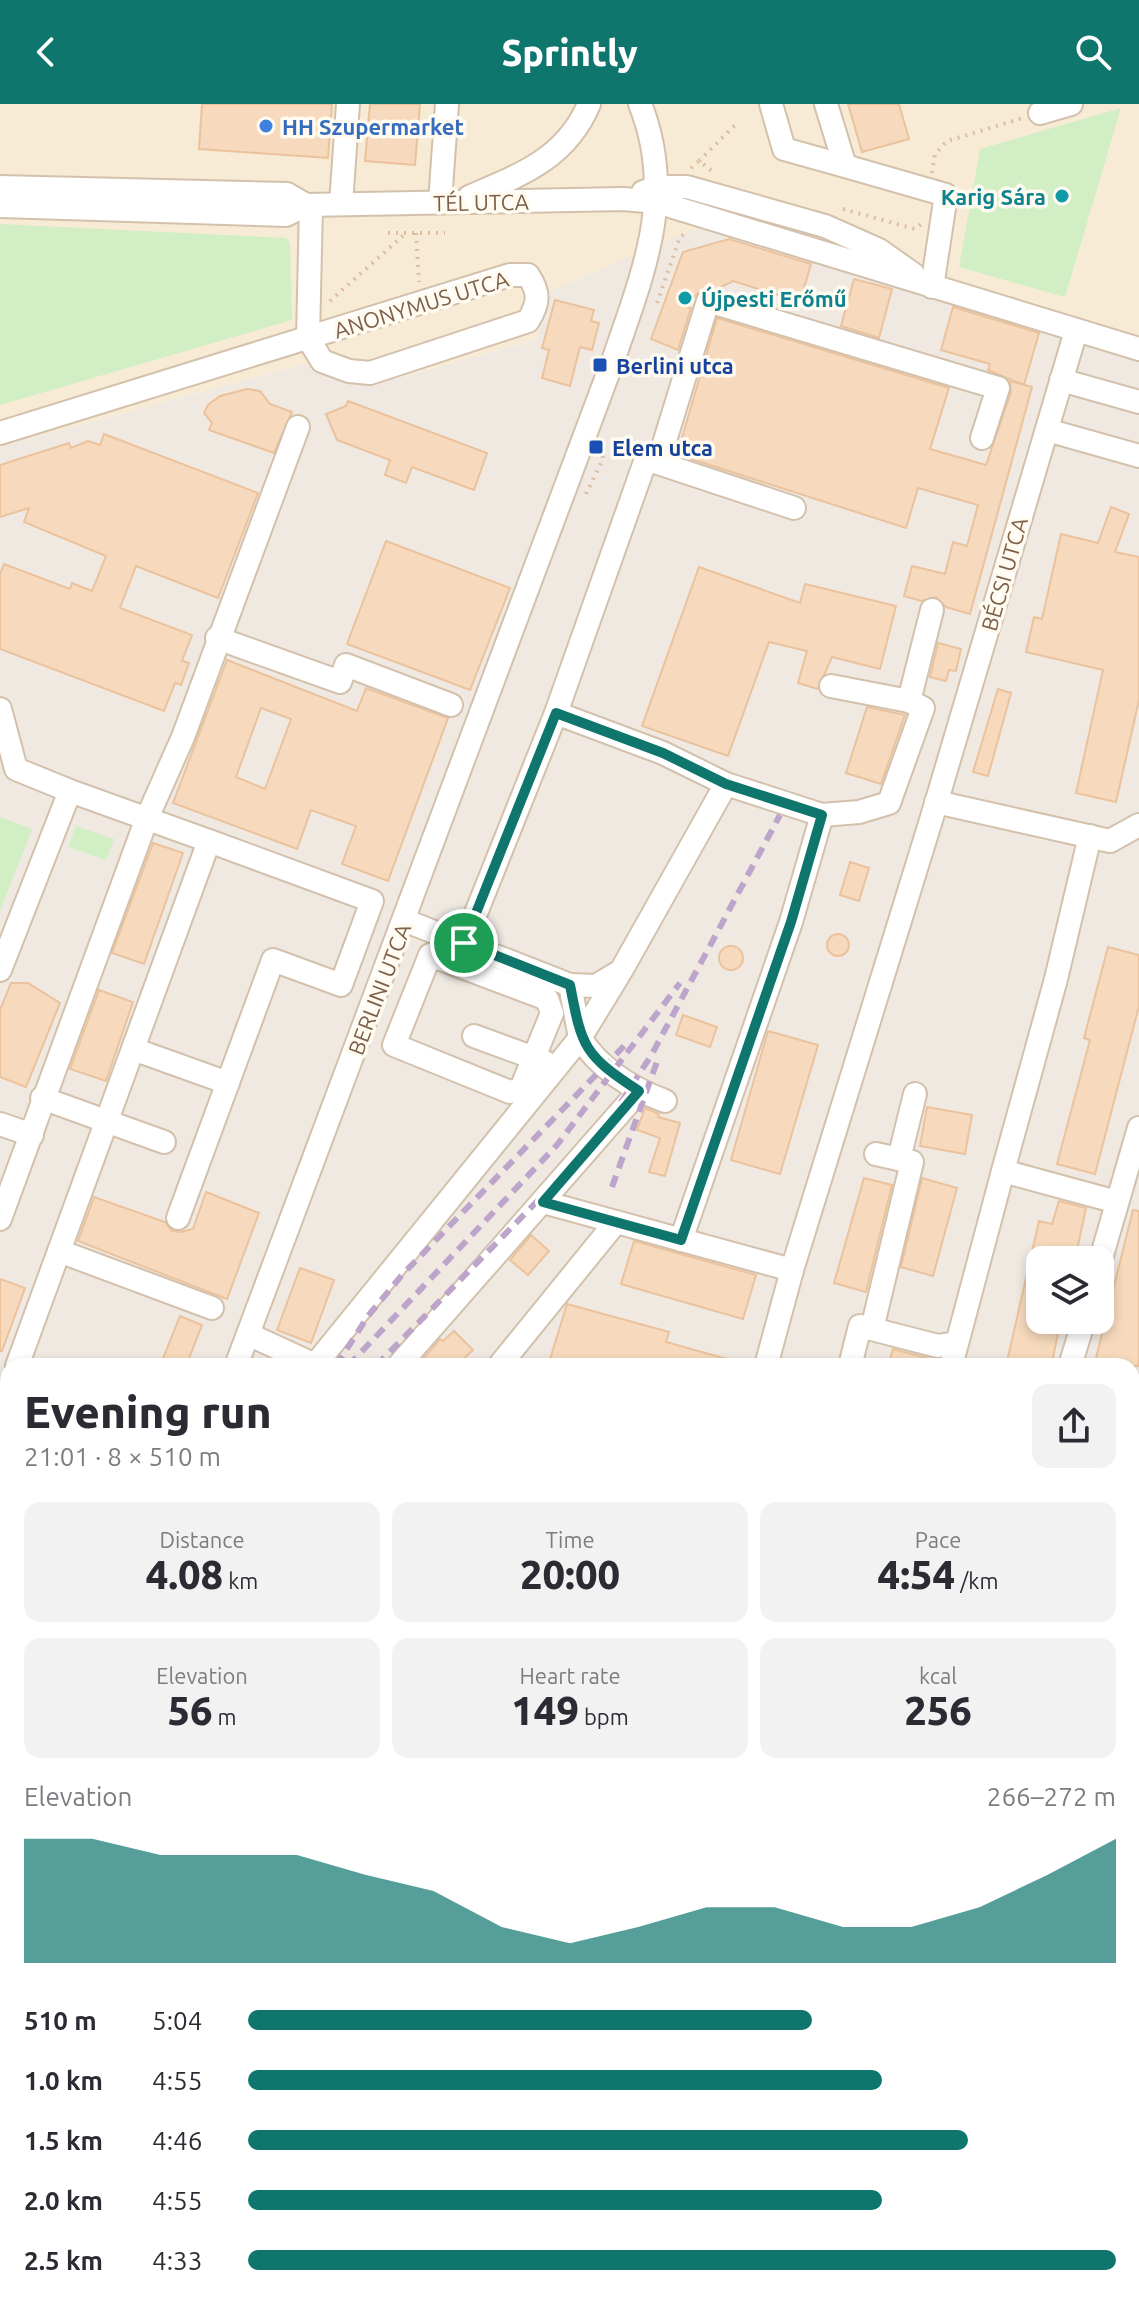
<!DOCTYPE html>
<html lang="en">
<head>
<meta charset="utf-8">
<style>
	body { margin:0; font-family:Ubuntu,sans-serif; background:#f2f2f3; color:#2b2b33; height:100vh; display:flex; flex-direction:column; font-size:30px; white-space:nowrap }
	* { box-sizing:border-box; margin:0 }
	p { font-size:26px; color:#7c7c81 }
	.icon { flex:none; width:44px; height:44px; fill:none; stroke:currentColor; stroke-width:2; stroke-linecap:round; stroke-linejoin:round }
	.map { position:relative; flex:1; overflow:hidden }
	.sheet { position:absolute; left:0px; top:1254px; width:1140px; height:948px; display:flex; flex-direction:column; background:#fff; border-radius:24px 24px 0 0; box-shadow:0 4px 12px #0003 }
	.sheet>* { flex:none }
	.fabs { position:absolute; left:1026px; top:1142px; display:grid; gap:16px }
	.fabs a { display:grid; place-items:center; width:88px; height:88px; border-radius:16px; background:#fff; box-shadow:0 4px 12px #0003; font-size:40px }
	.pin { position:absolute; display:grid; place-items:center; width:68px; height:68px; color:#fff; margin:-34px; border:4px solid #fff; border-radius:50%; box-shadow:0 2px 8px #0007 }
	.round { display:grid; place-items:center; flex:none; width:84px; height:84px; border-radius:16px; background:#f2f2f3 }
	.overview { display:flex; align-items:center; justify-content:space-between; height:136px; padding:0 24px }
	h1 { font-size:44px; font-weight:800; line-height:60px }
	.figures { display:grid; grid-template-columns:repeat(3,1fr); gap:12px; height:136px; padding:8px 24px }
	.figures div { display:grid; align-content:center; border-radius:16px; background:#f2f2f3; text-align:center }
	.figures b { font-size:40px; font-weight:800 }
	.figures small { font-size:22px; font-weight:400 }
	.figures p { font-size:22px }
	.chart { height:224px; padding:16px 24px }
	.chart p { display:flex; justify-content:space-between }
	.chart svg { width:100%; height:144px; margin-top:8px; fill:#0f766e; opacity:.7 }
	ul { padding:0 24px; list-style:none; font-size:26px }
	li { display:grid; grid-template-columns:128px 96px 1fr; align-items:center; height:60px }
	li i { height:20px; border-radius:10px; background:#0f766e }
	header { display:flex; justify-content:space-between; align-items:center; height:104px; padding:0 24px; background:#0f766e; color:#fff; font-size:36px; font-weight:800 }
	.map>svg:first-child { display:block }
	.residential { fill:#f7ebd6 }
	.industrial { fill:#efe9e2; fill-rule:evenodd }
	.green { fill:#d1eec4 }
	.building { fill:#f7dabd; stroke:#ebc29c; stroke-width:2; fill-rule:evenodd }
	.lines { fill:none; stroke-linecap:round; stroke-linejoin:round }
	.minor-casing { stroke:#d3c1ac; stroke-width:26 }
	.path { stroke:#ddbd9f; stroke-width:4; stroke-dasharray:2 6; stroke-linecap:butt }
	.minor { stroke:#fff; stroke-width:22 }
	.rail { stroke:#bda4cb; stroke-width:6; stroke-dasharray:12 8; stroke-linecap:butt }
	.route-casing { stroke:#fff; stroke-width:16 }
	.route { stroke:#0f766e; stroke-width:10 }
	.shop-dot { fill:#3f7fe0; stroke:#fffbf1; stroke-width:3 }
	.culture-dot { fill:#0f9aa8; stroke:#fffbf1; stroke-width:3 }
	.transit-dot { fill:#1a4fb4; stroke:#fffbf1; stroke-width:3 }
	.labels { text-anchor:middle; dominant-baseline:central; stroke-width:7; stroke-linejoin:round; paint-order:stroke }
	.shop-label { font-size:22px; font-weight:bold; fill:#366cbe; stroke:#fffbf1; text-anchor:start }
	.culture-label { font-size:22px; font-weight:bold; fill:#0d838f; stroke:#fffbf1; text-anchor:end }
	.street-label { font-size:22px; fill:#7c6049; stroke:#fffbf1 }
	.transit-label { font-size:22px; font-weight:bold; fill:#164399; stroke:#fffbf1; text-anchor:start }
</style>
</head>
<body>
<header><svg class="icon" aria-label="back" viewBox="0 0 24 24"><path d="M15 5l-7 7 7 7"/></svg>Sprintly<svg class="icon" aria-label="search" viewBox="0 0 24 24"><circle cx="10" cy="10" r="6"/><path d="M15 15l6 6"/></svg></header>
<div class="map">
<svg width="1139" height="2202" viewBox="0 0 1139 2202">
	<rect width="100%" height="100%" fill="#fef8e9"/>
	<g class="residential">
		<polygon points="0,0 1139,0 1139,250 549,188 536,236 368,282 304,260 0,343"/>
		<polygon points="0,2034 8,2037 8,2194 434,2194 455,2202 0,2202"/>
	</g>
	<path class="industrial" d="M707 120 1139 250V2202H455L434 2194H1132V1262H8V2037L0 2034V343L304 260 368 282 536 236 549 188ZM1040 1156H1100V1216H1040Z"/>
	<g class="green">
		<polygon points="1121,4 1065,193 959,163 980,45"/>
		<polygon points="0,120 286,134 290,139 292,216 0,301"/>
		<polygon points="0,713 32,725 0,807"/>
		<polygon points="76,722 114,735 106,756 68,743"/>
	</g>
	<g class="building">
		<polygon points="202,0 332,0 328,54 199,45"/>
		<polygon points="370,0 420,0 415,61 365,57"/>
		<polygon points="848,0 899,0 909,35 862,48"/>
		<polygon points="729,135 811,160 800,198 733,177 717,185 704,184 684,202 691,204 678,246 651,235 683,148"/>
		<polygon points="854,175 892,185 879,234 841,222"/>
		<polygon points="555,196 594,206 591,217 599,219 592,246 580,243 570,282 542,274 549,246 542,244"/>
		<polygon points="953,203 1039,229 1024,281 988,266 990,260 941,246"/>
		<polygon points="717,214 949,284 930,345 986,361 1011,288 1010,277 1032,283 970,510 946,503 936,493 921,497 904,492 912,462 945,470 953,438 967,442 978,401 918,384 906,424 688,354 690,348 679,344"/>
		<polygon points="247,285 260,287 270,300 292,308 274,349 209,326 212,319 204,309 208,301 220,292"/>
		<polygon points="348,297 487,349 474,386 412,363 406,379 385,371 390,356 337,336 326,310 346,302"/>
		<polygon points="104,330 258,389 218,494 136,462 120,504 192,531 182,557 189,559 181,581 175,579 164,607 0,545 0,470 4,460 70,485 72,479 92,487 106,452 24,418 29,404 0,413 0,361 69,339 71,344 88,337 100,341"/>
		<polygon points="1111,403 1129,410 1115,448 1139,453 1139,596 1116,698 1076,689 1103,566 1026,548 1034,513 1042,515 1061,430 1098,439"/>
		<polygon points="386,437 510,484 470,586 347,540"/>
		<polygon points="699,463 800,499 805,480 896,502 880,565 832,553 818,585 798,579 807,547 769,538 728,652 642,622"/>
		<polygon points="938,539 961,545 956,567 949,566 946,577 930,573"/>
		<path d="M227 556 357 607 366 584 448 614 388 777 342 760 356 722 311 706 297 745 173 699ZM261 604 291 615 265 685 236 673Z"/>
		<polygon points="998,585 1011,589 988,672 973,668"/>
		<polygon points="867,603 905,611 881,680 846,669"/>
		<polygon points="153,739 183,749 144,860 112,849"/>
		<polygon points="850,758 869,764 859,797 840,791"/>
		<circle cx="838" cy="841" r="11"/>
		<circle cx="731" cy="854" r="12"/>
		<polygon points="1108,843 1139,851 1139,902 1095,1070 1057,1060 1090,936 1084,934"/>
		<polygon points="11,879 28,879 60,899 26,983 0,973 0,906"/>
		<polygon points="99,886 133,898 106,977 70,965"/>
		<polygon points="683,911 717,923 710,943 676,931"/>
		<polygon points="768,927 818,941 780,1070 731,1056"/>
		<polygon points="927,1003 972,1011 965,1050 920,1042"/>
		<polygon points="645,1004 659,1010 658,1013 680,1019 665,1072 649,1068 660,1034 637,1026"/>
		<polygon points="864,1074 892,1081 866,1188 834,1179"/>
		<polygon points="922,1074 957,1084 933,1172 901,1163"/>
		<polygon points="206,1088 259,1109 227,1195 78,1137 94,1093 165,1118 172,1127 180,1128 193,1125"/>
		<polygon points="1059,1097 1086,1104 1075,1156 1040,1156 1040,1216 1061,1216 1051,1262 1006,1262 1039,1117 1052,1120"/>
		<polygon points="1133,1106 1139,1107 1139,1262 1094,1262"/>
		<polygon points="531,1131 549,1147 528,1171 510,1156"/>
		<polygon points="634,1137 756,1171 743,1215 621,1180"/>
		<polygon points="300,1164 334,1176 311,1239 277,1226"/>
		<polygon points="0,1175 25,1184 2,1247 0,1247"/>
		<polygon points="567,1200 669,1228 666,1238 734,1257 733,1262 548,1262"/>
		<polygon points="180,1212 202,1221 186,1262 160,1262"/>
		<polygon points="454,1227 473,1246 456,1262 417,1262 440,1235 443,1237"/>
		<polygon points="893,1245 938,1257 937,1262 888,1262"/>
	</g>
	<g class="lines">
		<defs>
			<g id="minor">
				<polyline points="771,0 784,45 845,62"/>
				<polyline points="826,0 845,62 946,91 932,183"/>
				<polyline points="1040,9 1071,0"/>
				<polyline points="0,83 287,90 306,101"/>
				<polyline points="643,88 657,83 687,83 825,122 879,146 913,170"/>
				<path d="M469 93C520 71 566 55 589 0"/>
				<polyline points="440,98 447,0"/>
				<polyline points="341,100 348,0"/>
				<polyline points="0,102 286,111 306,101 623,95 657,98 1139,245"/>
				<polyline points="1061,276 1139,298"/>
				<polyline points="1047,326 1139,352"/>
				<path d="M0 329 510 171H528C540 189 539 199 528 217L370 269 349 267 322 257 308 234 311 101"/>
				<polyline points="658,359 708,197 998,284 982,334"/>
				<polyline points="217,534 340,578 346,561 451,601"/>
				<polyline points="909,597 932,506"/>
				<polyline points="0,605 16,665 70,687 0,866"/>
				<polyline points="556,609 646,355 794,404"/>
				<polyline points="726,680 822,711 859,708 889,699 923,604 909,597 831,582"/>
				<polyline points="936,698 1110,737 1139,721"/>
				<polyline points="1090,732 1056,875 1003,1067 1117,1098"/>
				<polyline points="406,817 570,881 580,934"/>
				<polyline points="464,839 556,609 663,649 726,680 621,867 596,882 570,881"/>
				<polygon points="430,851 547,895 552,909 521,985 510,988 394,941"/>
				<polyline points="474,932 545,958"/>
				<polyline points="580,934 618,872"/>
				<polyline points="133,945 228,979"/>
				<polyline points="42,994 164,1038"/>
				<polyline points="0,1020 32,1031"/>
				<polyline points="899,1055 915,990"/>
				<polyline points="543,1098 792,1166 766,1262"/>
				<polyline points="178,1114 273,856 341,881 372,797 209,737"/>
				<polyline points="0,1115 147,714 183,633 298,323"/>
				<polyline points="681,1136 791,818 822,711"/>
				<polyline points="59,1147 212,1204"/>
				<polyline points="1100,1158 1139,1024"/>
				<polyline points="792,1166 932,713 1076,227"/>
				<polyline points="872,1225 912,1058 876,1050"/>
				<path d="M248 1230 315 1261 580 934C600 965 630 984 665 997"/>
				<polyline points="17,1262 209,737 70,687"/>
				<path d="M236 1262 615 251C644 166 676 90 640 0"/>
				<polyline points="398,1262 639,987"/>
				<polyline points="499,1262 616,1118"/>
				<polyline points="850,1262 860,1222 938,1242 956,1239"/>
				<polyline points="951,1262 1003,1067"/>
				<polyline points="1070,1262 1084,1216"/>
				<polyline points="0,1308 8,1286"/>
				<polyline points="0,1378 8,1381"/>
				<polyline points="0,1635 8,1614"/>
				<polyline points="1132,1879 1139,1895"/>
				<polyline points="0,1888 8,1868"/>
				<polyline points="0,2057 8,2060"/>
				<polyline points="355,2194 376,2202"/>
				<polyline points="201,2202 204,2194"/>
				<polyline points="642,2202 644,2194"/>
				<polyline points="806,2202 808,2194"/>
			</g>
		</defs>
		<use href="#minor" class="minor-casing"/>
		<g class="path">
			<polyline points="699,57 735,21"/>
			<polyline points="691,64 699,57 712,67"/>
			<polyline points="932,69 935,50 947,37 1023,14"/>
			<polyline points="843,105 915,125 921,120"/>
			<polyline points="388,129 445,129"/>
			<polyline points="416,129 419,178"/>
			<polyline points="330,197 406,129"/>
			<polyline points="657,199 680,133 687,128"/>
			<polyline points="586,390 602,357 604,343"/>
			<polyline points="0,1927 8,1907"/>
		</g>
		<use href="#minor" class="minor"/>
		<g class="rail">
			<polyline points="612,1083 658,955"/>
			<polyline points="336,1262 368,1212 402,1171 624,942"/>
			<polyline points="348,1262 557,1041 680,879"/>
			<polyline points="376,1262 556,1078 609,1017 652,950 780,711"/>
			<polyline points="0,1814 8,1793"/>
			<polyline points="873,2202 875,2194"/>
		</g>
	</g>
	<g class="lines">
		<defs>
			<path id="route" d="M556 609 663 649 726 680 822 711 791 818 681 1136 543 1098 639 987C584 951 582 944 570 881L464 839Z"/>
		</defs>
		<use href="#route" class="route-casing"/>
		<use href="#route" class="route"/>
	</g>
	<circle class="shop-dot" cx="266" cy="22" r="8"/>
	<g class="culture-dot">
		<circle cx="1062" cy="92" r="8"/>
		<circle cx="685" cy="194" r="8"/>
	</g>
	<g class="transit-dot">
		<rect x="592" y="253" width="16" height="16" rx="4"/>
		<rect x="588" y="335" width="16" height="16" rx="4"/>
	</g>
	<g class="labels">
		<g class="shop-label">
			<text x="282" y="22">HH Szupermarket</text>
		</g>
		<g class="culture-label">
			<text x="1046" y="92">Karig Sára</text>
			<text x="701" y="194" text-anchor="start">Újpesti Erőmű</text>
		</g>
		<g class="street-label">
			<text transform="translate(481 98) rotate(-1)">TÉL UTCA</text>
			<text transform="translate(421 200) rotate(-17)">ANONYMUS UTCA</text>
			<text transform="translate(1004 470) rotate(-74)">BÉCSI UTCA</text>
			<text transform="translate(379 885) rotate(-69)">BERLINI UTCA</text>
		</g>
		<g class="transit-label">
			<text x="616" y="261">Berlini utca</text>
			<text x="612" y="343">Elem utca</text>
		</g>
	</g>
</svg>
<div class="fabs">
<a><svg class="icon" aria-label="layers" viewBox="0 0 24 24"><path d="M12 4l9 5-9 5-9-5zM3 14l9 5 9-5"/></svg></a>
</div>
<div class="pin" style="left:464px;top:839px;background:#1e9e55"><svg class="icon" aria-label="arrive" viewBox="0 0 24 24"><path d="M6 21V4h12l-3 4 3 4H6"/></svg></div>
<section class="sheet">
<div class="overview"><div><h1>Evening run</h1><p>21:01 · 8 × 510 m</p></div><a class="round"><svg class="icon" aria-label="share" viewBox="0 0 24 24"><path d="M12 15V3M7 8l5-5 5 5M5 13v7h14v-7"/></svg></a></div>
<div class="figures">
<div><p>Distance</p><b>4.08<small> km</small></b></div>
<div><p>Time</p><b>20:00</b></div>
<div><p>Pace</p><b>4:54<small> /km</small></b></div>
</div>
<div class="figures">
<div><p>Elevation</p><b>56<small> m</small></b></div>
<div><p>Heart rate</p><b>149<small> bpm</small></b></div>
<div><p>kcal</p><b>256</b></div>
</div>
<div class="chart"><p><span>Elevation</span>266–272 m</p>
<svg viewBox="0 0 160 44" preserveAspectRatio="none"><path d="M0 44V6L10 6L20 11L30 11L40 11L50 17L60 22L70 33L80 38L90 33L100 27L110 27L120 33L130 33L140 27L150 17L160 6V44z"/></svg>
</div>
<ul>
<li><b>510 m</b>5:04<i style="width:65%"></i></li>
<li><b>1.0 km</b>4:55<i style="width:73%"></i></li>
<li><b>1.5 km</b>4:46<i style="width:83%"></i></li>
<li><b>2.0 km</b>4:55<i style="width:73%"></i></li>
<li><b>2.5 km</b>4:33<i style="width:100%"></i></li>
</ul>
</section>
</div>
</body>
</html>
